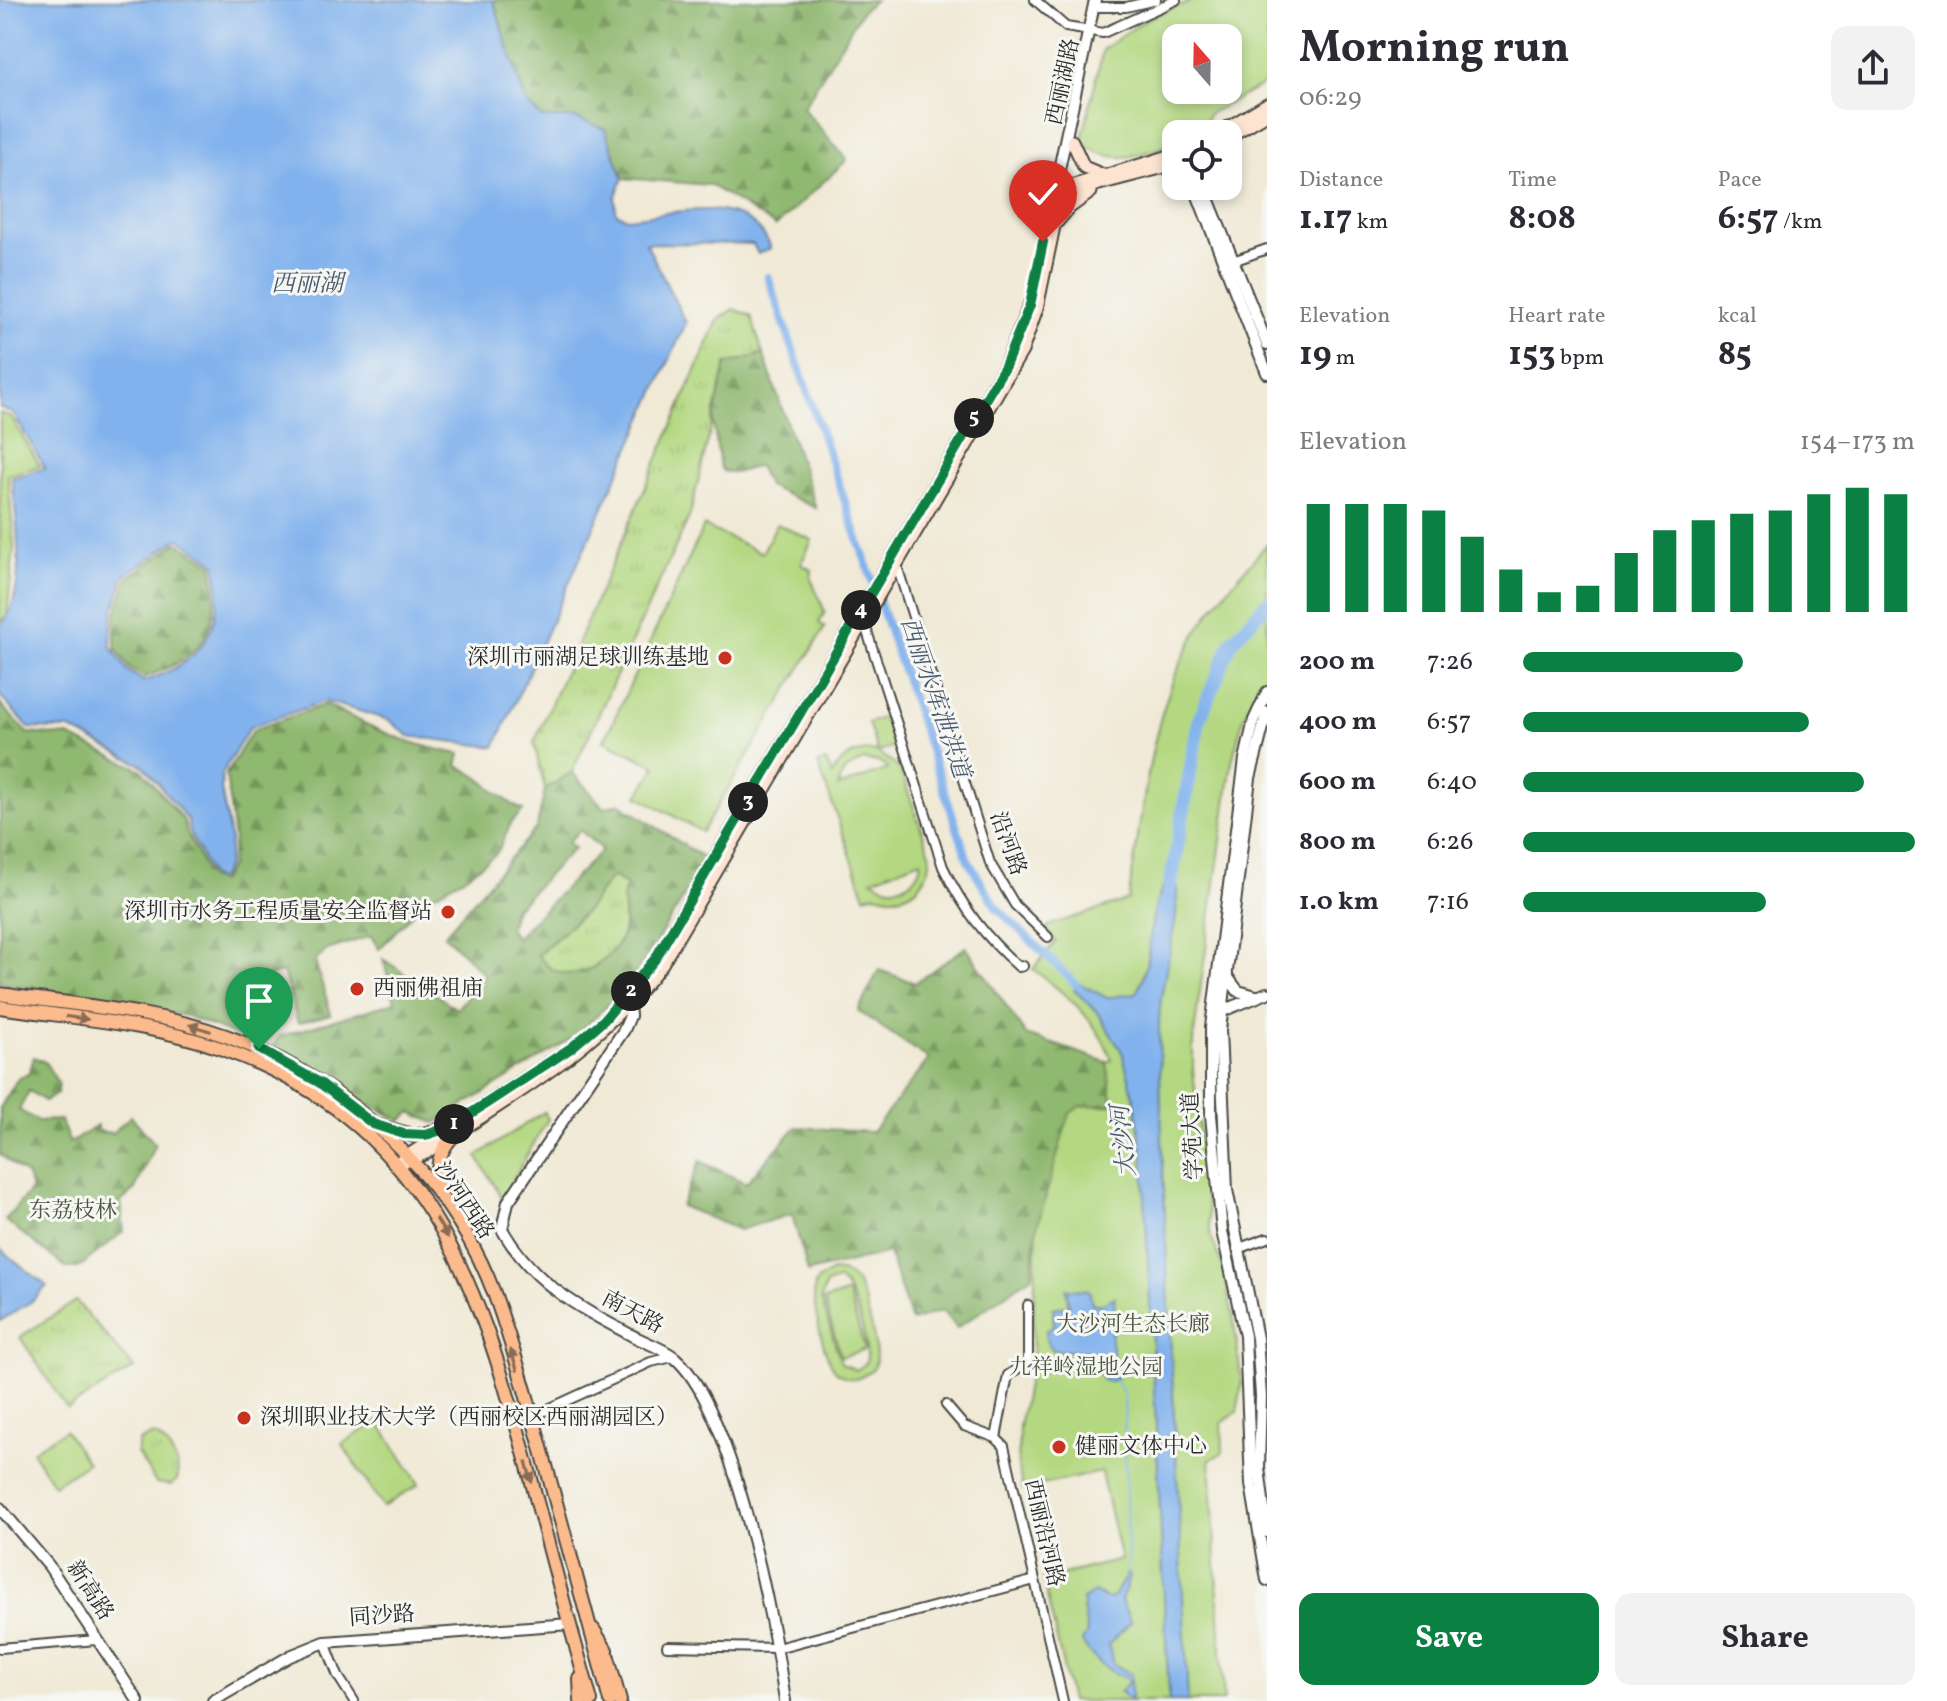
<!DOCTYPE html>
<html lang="en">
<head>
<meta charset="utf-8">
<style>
	body { margin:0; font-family:Vollkorn,"Noto Serif SC",serif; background:#f2f2f3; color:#2b2b33; height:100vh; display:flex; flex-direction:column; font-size:30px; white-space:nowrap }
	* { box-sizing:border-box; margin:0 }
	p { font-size:26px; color:#7c7c81 }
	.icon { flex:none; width:44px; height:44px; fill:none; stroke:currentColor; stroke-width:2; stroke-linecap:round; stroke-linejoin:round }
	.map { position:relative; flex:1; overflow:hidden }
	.sheet { display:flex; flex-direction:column; background:#fff; width:680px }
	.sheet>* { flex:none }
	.needle { width:52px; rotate:340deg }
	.tools { position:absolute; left:1162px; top:24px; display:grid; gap:16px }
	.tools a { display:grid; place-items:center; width:80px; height:80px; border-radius:16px; background:#fff; box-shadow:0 4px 12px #0003; font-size:40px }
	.pin { position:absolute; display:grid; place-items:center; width:68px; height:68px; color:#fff; margin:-82px -34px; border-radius:50% 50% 50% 0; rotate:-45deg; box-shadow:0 0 8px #0007 }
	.pin .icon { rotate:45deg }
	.km { position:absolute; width:40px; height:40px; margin:-20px; border-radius:50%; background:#222; color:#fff; font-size:22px; line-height:40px; text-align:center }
	.round { display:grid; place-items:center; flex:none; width:84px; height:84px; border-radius:16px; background:#f2f2f3 }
	.headline { display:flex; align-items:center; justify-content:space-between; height:136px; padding:0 32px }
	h1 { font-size:44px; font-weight:700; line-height:60px }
	.stats { display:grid; grid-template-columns:repeat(3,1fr); gap:12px; height:136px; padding:8px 32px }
	.stats div { display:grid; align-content:center }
	.stats b { font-size:34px; font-weight:700 }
	.stats small { font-size:22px; font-weight:400 }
	.stats p { font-size:22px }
	.chart { height:224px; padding:16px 32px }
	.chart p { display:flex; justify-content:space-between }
	.chart svg { width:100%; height:144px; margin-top:8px; stroke:#0b8043; stroke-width:6 }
	.button { display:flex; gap:16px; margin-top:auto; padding:16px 32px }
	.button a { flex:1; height:92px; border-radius:16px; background:#0b8043; color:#fff; font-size:32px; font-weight:700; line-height:92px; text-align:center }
	.button a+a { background:#f2f2f3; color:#2b2b33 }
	ul { padding:0 32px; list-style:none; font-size:26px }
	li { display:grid; grid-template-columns:128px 96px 1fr; align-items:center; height:60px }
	li i { height:20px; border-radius:10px; background:#0b8043 }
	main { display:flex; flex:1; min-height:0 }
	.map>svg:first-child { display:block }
	.grass { fill:url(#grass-tufts); stroke:#708256; stroke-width:2 }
	.forest { fill:url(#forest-firs); stroke:#5d724d; stroke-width:2; fill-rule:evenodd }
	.green { fill:#b4d881; stroke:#708256; stroke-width:2; fill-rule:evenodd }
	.water { fill:#82b2ed; stroke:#566e8c; stroke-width:2; fill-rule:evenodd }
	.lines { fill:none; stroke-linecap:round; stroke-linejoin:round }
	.stream { stroke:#82b2ed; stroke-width:2 }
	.canal { stroke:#82b2ed; stroke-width:8 }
	.river { stroke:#82b2ed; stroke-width:14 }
	.minor-casing { stroke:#494844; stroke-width:12 }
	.tertiary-casing { stroke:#494844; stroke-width:14 }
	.secondary-casing { stroke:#494844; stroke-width:15 }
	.primary-casing { stroke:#494844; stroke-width:16 }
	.minor { stroke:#fff; stroke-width:8 }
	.tertiary { stroke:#fff; stroke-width:10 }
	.secondary { stroke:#fde4d1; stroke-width:11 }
	.primary { stroke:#fbbb8d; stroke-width:12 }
	.oneway { fill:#896c57 }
	.route-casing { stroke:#fff; stroke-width:16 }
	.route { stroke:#0b8043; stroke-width:10 }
	.poi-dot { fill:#c8321e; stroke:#f6f6f2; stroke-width:3 }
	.labels { text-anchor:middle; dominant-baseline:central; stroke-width:6; stroke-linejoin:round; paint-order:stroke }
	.street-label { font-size:22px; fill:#2b2b2b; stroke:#f6f6f2 }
	.poi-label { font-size:22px; fill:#2b2b2b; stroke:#f6f6f2; text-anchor:start }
	.park-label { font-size:22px; fill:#4d5640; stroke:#f6f6f2 }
	.water-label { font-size:24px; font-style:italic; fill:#495a6f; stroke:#f6f6f2 }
</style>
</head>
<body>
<main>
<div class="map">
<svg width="1267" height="1701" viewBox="0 0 1267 1701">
	<defs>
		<pattern id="grass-tufts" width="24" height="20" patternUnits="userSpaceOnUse" patternTransform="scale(2)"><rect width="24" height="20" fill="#b4d881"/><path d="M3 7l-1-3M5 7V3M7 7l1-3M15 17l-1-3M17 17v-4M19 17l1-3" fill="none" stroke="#9bba70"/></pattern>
		<pattern id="forest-firs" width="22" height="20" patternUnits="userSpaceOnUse" patternTransform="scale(2)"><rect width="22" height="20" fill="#8fb86f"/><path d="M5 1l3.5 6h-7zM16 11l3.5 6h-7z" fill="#75965b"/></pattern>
	</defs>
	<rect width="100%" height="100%" fill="#f6f6f2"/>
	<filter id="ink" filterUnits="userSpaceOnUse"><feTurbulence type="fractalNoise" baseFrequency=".0125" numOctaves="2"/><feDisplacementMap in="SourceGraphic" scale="16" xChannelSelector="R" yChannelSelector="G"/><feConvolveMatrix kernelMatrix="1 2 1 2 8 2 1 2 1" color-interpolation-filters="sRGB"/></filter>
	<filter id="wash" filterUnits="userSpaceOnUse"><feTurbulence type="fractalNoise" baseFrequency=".006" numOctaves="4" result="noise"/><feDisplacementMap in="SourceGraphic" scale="32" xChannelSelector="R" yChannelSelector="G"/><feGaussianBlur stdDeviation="1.8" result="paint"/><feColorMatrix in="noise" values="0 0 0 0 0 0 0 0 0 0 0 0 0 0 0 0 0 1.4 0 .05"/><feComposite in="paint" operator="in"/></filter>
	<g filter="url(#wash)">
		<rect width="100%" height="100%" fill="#f0e9d5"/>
		<g class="grass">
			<polygon points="734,309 751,316 763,354 726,365 690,515 572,772 545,789 534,743 718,320"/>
			<path d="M615 876 626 886C619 901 629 919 622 935 608 969 561 992 538 955L586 911 610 878Z"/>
			<polygon points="76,1301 134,1368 67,1409 20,1337"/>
			<path d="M153 1435C167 1441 182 1465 177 1480L171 1485 156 1483 137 1453 139 1441Z"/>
		</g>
		<g class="forest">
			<polygon points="493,0 875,0 861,12 803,108 847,160 776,226 710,185 623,178 605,129 575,118 542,118 526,103"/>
			<polygon points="763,354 764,356 816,508 768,486 758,466 735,473 723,471 720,467 713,422 726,364"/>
			<path d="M178 542 212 564C222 627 205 658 144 677L130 669 115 647V617L127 578Z"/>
			<path d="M0 704 27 733 68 736 142 770 184 821 186 831 209 878 220 882 231 865 234 839 226 774 253 730 326 704C371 728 410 746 460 754L457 766C485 776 497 799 523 810L511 823 497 853 465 877 427 898 379 949 371 936 327 950 315 961 331 1014 298 1023 283 972 269 976 283 1024 272 1027 259 1045 187 1016 0 983Z"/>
			<path d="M572 772 604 808 619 803 707 860 631 982 576 1036 435 1123 411 1112 401 1121 270 1050 280 1036 395 1002 383 959 457 1009 485 975 444 935 537 827 545 789ZM580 830 602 850 516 938 509 928 514 910 574 848 568 842ZM615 877 626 886C619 901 629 919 622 935 609 968 561 992 538 955L586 911 610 878Z"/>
			<polygon points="966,947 1026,1035 1107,1062 1113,1105 1100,1104 1037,1227 1032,1276 957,1328 942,1311 911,1321 889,1253 808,1272 792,1214 739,1230 681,1206 700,1161 746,1183 796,1127 872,1132 929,1059 858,1011 879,970 915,983"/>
			<polygon points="34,1057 45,1062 59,1085 57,1094 45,1101 29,1091 19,1110 38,1121 60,1120 70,1143 97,1126 99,1131 112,1133 131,1116 155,1144 135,1189 121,1202 124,1231 78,1268 67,1268 5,1220 31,1190 27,1176 0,1154 0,1108 18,1078 29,1074"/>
		</g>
		<g class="green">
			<path d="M1194 0H1267V83L1209 114 1202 131 1176 134V143C1134 155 1121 167 1081 144L1103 49 1148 18ZM1228 38V90H1176V38Z"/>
			<polygon points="0,413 11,417 40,466 8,475 14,547 7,616 0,621"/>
			<polygon points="777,524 812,540 801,564 812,570 811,579 825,612 819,623 825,627 702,832 638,796 656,766 604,741 704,526 762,553"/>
			<path d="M1267 544V674L1243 719 1232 761 1193 1041V1070L1211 1237 1223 1266 1234 1322 1242 1385 1237 1412 1222 1423 1223 1452 1210 1460 1224 1701H1071L1043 1579 1121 1560 1101 1472 1023 1489 1018 1468 1019 1426 1032 1359 1037 1227 1069 1114 1081 1106 1113 1105 1107 1062 1112 1060C1096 1018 1068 996 1033 969L1056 941 1046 930 1050 925 1128 900C1143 815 1148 722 1189 646 1208 609 1240 575 1267 544Z"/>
			<path d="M884 717 894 746 878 752 900 769 930 853C932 876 916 898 891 897 880 896 876 892 865 896L818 764 826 761 832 775C842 756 857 749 878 752L868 723ZM863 760 880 762 888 769 838 787 844 771ZM921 860C920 886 891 895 872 879Z"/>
			<polygon points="544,1112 548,1119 502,1198 477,1156"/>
			<path d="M832 1271C841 1271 849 1273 855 1281 865 1295 881 1353 874 1368L857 1379C848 1379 840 1377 834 1369 824 1355 809 1297 816 1282ZM838 1280C853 1286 871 1348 866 1363L856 1370 841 1363 821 1299 826 1284Z"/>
			<polygon points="848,1293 865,1349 841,1357 824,1300"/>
			<polygon points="378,1421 419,1484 383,1507 342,1444"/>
			<polygon points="65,1430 87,1463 54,1485 32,1451"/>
		</g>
		<g class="water">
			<path d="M0 0H493L526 103 542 118H575L605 129 623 178 615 198 616 213 627 218C677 214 747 191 771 248L758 254 753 244 646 243 686 323 495 747 409 736 389 720 325 701 250 727 222 773 221 788 230 839 228 864 220 879 212 878 189 831 188 820 144 766 70 729 29 728 0 696V625C29 599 16 515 12 478L45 468 13 413 0 408ZM179 538 215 563C226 626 205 662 144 681L128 671 111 646 112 616 124 576Z"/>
			<path d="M1166 882 1177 887C1179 935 1158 982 1159 1030 1164 1254 1178 1477 1188 1701H1169L1143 1158 1135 1101 1122 1052 1096 1011 1074 990 1079 983 1107 998 1136 993C1156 958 1144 916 1166 882Z"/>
			<polygon points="0,1249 47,1286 32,1301 0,1321"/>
			<polygon points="1066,1289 1089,1290 1092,1303 1099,1305 1115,1297 1111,1342 1117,1378 1109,1382 1102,1378 1087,1352 1053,1350 1046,1340 1046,1330 1054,1325 1053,1308 1069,1306"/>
			<path d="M1127 1574 1130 1575 1121 1601 1131 1622 1108 1645 1114 1664 1131 1674V1701L1120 1692 1128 1683 1126 1678C1111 1674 1087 1655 1082 1641L1087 1633 1082 1599 1095 1592 1106 1599 1113 1598Z"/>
		</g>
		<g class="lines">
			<polyline class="stream" points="1115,1380 1124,1394 1128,1574"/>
			<polyline class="canal" points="768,277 968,860 996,907 1085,993"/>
			<polyline class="river" points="1168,899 1199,720 1231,643 1267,603"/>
		</g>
	</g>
	<g filter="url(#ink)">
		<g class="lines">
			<defs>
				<g id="minor">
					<polyline points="1035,0 1066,27 1103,33 1176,0"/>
					<polyline points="1093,7 1126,7 1156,0"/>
					<polyline points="1233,261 1267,249"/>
					<polyline points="897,566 990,863 1015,905 1048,937"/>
					<path d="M864 622 943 867C963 908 985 937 1019 967L1023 966"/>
					<polyline points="1237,1249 1267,1238"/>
					<polyline points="946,1405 964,1426 996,1438 1004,1446 1063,1701"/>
					<polyline points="533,1416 651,1362 673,1357"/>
					<polyline points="996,1438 1008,1375 1028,1362 1028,1305"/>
					<polyline points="325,1642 338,1676 354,1701"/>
					<polyline points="667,1646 777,1648 1035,1580"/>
					<polyline points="0,1648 97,1640"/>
				</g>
				<g id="tertiary">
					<polyline points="1194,186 1267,373"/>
					<polyline points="1203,186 1267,344"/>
					<polyline points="1054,193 1095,0"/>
					<polyline points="1267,692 1254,720 1245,759 1211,1027 1211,1115 1222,1231 1245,1336 1251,1484 1267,1580"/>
					<polyline points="1267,712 1250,778 1220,1030 1227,1190 1257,1338 1261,1396 1259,1468 1267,1532"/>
					<polyline points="1226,975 1238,991 1256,996"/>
					<path d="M629 1005 630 1016 624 1030 508 1202 502 1229C532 1283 578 1307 631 1335 644 1342 662 1348 674 1357 733 1406 774 1623 785 1701"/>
					<polyline points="1217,1013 1267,993"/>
					<polyline points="0,1508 49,1566 138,1701"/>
					<polyline points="213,1701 290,1656 325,1642 570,1624"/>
				</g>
				<g id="secondary">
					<polyline points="1217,134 1267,104"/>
					<polyline points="1228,137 1267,114"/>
					<polyline points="1072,141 1084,167 1103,175"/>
					<polyline points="1058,190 1176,154"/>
					<polyline points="1057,195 1176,164"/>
					<polyline points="1057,222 1069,208 1091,192"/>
					<polyline points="401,1160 571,1048 604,1020 655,959 1005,366 1030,303"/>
					<path d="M396 1165 424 1154C513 1096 596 1050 662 964L1022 351 1037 308 1062 188"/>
				</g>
				<g id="primary">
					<path d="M0 994C75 1005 154 1010 226 1036 343 1078 450 1175 494 1293 515 1351 532 1413 548 1473 568 1549 589 1625 610 1701"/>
					<path d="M0 1007C73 1018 150 1023 220 1048 425 1121 476 1275 528 1467 548 1545 569 1623 591 1701"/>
					<polyline points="380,1126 415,1136 450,1127"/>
					<path d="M442 1198C436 1173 435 1154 454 1135"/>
					<polyline points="593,1629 606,1650 620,1701"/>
					<polyline points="580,1679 581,1701"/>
				</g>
			</defs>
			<use href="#minor" class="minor-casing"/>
			<use href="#tertiary" class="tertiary-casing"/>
			<use href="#secondary" class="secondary-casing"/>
			<use href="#primary" class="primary-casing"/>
			<use href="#minor" class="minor"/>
			<use href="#tertiary" class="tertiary"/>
			<use href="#secondary" class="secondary"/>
			<use href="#primary" class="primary"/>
		</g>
		<defs><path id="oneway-solid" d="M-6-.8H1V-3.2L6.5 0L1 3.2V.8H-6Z" transform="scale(2)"/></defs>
		<g class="oneway">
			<use href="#oneway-solid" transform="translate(77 1018) rotate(8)"/>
			<use href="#oneway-solid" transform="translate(200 1028) rotate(-163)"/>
			<use href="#oneway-solid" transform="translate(442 1228) rotate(58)"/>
			<use href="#oneway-solid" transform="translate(514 1360) rotate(-108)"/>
			<use href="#oneway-solid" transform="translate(529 1472) rotate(75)"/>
		</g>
	</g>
	<g class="lines" filter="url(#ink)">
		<defs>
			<polyline id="route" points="259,1049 320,1083 373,1124 404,1134 426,1135 450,1127 571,1048 604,1020 655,959 1005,366 1030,305 1043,242"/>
		</defs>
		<use href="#route" class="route-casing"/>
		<use href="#route" class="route"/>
	</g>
	<g class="poi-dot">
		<circle cx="725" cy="658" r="8"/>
		<circle cx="448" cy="912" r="8"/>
		<circle cx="357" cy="989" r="8"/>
		<circle cx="244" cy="1418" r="8"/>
		<circle cx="1059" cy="1447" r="8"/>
	</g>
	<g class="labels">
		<g class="street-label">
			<text transform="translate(1064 82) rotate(-78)">西丽湖路</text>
			<text transform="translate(1007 844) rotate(70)">沿河路</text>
			<text transform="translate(1194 1136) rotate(-93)">学苑大道</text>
			<text transform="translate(463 1201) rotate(56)">沙河西路</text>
			<text transform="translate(632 1313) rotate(28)">南天路</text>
			<text transform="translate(1043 1533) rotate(77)">西丽沿河路</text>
			<text transform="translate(89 1591) rotate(57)">新高路</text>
			<text transform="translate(382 1617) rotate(-4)">同沙路</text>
		</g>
		<g class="poi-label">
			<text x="709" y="658" text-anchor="end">深圳市丽湖足球训练基地</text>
			<text x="432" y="912" text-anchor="end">深圳市水务工程质量安全监督站</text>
			<text x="373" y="989">西丽佛祖庙</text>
			<text x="260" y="1418">深圳职业技术大学（西丽校区西丽湖园区）</text>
			<text x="1075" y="1447">健丽文体中心</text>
		</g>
		<g class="park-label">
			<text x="73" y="1211">东荔枝林</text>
			<text x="1133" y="1325">大沙河生态长廊</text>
			<text x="1086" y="1368">九祥岭湿地公园</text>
		</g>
		<g class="water-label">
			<text x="307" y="285">西丽湖</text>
			<text transform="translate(934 698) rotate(71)">西丽水库泄洪道</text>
			<text transform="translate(1125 1141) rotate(-96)">大沙河</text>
		</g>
	</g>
</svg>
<div class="tools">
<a><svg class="needle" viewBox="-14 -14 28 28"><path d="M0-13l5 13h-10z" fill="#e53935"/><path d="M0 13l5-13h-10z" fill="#7c7c81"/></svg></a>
<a><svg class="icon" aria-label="locate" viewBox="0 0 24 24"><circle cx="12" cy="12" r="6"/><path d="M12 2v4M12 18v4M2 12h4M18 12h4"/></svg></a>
</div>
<div class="pin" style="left:259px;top:1049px;background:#1e9e55"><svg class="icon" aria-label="arrive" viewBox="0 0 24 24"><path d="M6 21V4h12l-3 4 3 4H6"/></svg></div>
<div class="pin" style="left:1043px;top:242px;background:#d93025"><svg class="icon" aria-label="check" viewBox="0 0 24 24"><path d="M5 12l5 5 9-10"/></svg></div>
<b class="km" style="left:454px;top:1124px">1</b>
<b class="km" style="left:631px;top:991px">2</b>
<b class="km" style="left:748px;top:802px">3</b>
<b class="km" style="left:861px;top:610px">4</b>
<b class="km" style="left:974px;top:418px">5</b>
</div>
<section class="sheet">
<div class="headline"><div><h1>Morning run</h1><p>06:29</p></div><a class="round"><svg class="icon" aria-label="share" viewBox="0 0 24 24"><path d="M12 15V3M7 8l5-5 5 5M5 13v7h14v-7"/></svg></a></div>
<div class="stats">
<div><p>Distance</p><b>1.17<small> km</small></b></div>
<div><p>Time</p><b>8:08</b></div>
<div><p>Pace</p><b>6:57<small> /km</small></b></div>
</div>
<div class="stats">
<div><p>Elevation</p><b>19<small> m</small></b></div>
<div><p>Heart rate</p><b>153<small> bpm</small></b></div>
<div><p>kcal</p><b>85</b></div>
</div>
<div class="chart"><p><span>Elevation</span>154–173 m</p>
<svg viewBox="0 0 160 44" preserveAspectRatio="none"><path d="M5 44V11M15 44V11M25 44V11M35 44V13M45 44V21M55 44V31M65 44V38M75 44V36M85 44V26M95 44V19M105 44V16M115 44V14M125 44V13M135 44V8M145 44V6M155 44V8"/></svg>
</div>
<ul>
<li><b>200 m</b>7:26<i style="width:56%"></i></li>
<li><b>400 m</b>6:57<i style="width:73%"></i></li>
<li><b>600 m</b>6:40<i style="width:87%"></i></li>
<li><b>800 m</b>6:26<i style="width:100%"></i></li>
<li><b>1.0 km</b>7:16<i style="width:62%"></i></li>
</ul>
<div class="button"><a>Save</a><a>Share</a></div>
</section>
</main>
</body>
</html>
